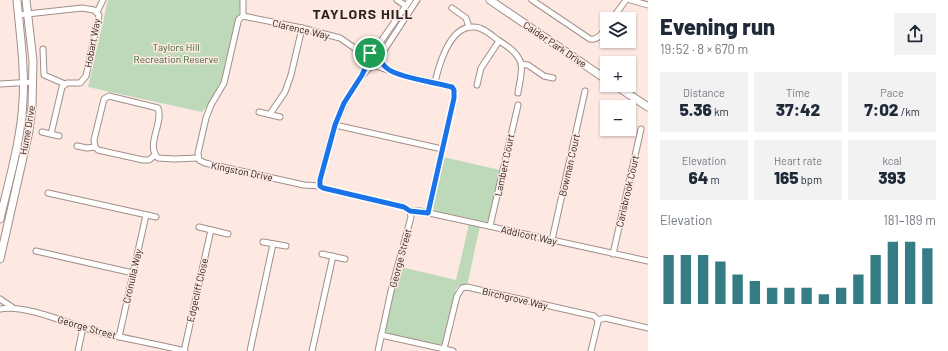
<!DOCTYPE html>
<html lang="en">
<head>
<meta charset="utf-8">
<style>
	body { margin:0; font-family:Barlow,sans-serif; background:#f2f2f3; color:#1f2937; height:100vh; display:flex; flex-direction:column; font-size:15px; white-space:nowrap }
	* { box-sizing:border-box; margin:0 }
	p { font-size:13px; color:#747a83 }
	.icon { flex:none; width:22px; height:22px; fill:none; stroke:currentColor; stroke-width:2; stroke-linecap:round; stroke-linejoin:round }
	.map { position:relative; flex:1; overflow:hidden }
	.side { display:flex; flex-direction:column; background:#fff; width:300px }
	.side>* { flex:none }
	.controls { position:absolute; left:600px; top:12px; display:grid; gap:8px }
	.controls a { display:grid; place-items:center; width:36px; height:36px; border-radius:0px; background:#fff; box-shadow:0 1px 3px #0004; font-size:20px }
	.pin { position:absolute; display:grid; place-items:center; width:34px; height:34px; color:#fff; margin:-17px; border:2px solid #fff; border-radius:50%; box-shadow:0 1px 4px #0007 }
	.round { display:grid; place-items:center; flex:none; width:42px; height:42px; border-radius:0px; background:#f2f2f3 }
	.head { display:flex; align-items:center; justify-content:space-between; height:68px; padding:0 12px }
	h1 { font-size:22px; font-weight:800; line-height:30px }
	.stats { display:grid; grid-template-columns:repeat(3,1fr); gap:6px; height:68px; padding:4px 12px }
	.stats div { display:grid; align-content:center; border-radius:0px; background:#f2f2f3; text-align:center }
	.stats b { font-size:17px; font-weight:800 }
	.stats small { font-size:11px; font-weight:400 }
	.stats p { font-size:11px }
	.chart { height:112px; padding:8px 12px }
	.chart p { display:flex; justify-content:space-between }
	.chart svg { width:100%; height:72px; margin-top:4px; stroke:#357c85; stroke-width:6 }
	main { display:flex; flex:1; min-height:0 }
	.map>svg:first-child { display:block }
	.green { fill:#bed9b9 }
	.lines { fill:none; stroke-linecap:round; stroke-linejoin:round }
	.street-casing { stroke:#a18f88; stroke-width:7 }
	.secondary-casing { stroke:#a18f88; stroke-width:9 }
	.street { stroke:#fff; stroke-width:5 }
	.secondary { stroke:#fff; stroke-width:7 }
	.route-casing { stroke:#fff; stroke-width:8 }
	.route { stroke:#1a73e8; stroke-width:5 }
	.labels { text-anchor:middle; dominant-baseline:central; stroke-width:3; stroke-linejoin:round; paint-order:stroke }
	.street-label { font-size:10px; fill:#29221f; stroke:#fde9e2 }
	.park-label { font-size:10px; fill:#386232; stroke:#fde9e2 }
	.district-label { font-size:14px; font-weight:bold; letter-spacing:1px; fill:#29221f; stroke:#fde9e2 }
</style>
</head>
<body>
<main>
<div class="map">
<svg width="648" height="351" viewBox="0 0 648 351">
	<rect width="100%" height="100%" fill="#fde9e2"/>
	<g class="green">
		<path d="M108 0H242L226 73C220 87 213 101 202 112L88 87Z"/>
		<polygon points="443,157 500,170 490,219 486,222 435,211 433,208"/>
		<polygon points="469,224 480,226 467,286 459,285 456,289 444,341 442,344 438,345 389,335 386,331 386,328 393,292 401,267 456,280"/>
	</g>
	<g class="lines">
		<defs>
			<g id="street">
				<polyline points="243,0 243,16"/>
				<polyline points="397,0 406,6"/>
				<path d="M532 0 590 39C598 41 603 32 607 26"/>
				<polyline points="630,0 648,5"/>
				<polyline points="452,8 466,18 469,27"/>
				<polyline points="97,12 103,0"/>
				<polyline points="18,15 82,8 94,10 99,15 86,76 80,83 67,83 62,87 51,134"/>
				<polyline points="243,16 239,19 238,22 224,83 211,105 206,118 198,153 199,160 205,163 304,185 320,186"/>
				<polyline points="243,16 302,28 340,38 356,49 365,59"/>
				<polyline points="612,19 626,0"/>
				<polyline points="43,49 44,75 65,84"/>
				<polyline points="371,53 379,44 410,0"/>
				<circle cx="372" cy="60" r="7"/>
				<polyline points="379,58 417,0"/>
				<polyline points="521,64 528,65 544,76 553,78"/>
				<path d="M371 66C340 97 330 139 320 180V186L323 188 404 207 410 211 411 217 391 291 378 351"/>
				<polyline points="376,66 405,76 452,87 454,90 454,98 428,213"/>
				<path d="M435 82C439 65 450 25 474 27 483 27 491 35 498 40 507 46 517 52 521 63 523 72 519 84 518 93"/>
				<polyline points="0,84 33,82"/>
				<polyline points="477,85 481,68 499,41"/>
				<polyline points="259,112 280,117"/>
				<polyline points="270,114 285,92 291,75 302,28"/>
				<polyline points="335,125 442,149"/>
				<polyline points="42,132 59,136"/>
				<polyline points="77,146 87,148 95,147"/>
				<path d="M155 155 149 160H143L98 150 95 147 94 140 104 99 109 96 158 108C164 123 145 145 158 158L174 159 198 158"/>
				<polyline points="48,193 156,217"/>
				<polyline points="410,211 420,211 648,261"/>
				<polyline points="490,226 518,105"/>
				<polyline points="199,227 228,234"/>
				<polyline points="552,240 585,91"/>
				<polyline points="263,242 286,246"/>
				<polyline points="36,251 133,273"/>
				<polyline points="322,254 345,259"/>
				<polyline points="613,254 641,129"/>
				<polyline points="0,299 12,307"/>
				<path d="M0 309C26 304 71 325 98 332 127 339 156 344 185 351"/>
				<polyline points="598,320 605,318 648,328"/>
				<polyline points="381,335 453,351"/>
				<polyline points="119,337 146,215"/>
				<polyline points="444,349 457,296 462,288 467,287 594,316 598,320 598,322 591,351"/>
				<polyline points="78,351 83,327"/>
				<polyline points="184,351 211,230"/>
				<polyline points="250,351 273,244"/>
				<polyline points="312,351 333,256"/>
			</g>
			<g id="secondary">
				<polyline points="490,0 607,80"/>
				<polyline points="615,85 648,107"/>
				<path d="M0 219C9 180 21 141 23 101 25 67 20 34 17 0"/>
				<polyline points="0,259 29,131 32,107 33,61 26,0"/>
			</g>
		</defs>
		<use href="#street" class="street-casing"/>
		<use href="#secondary" class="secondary-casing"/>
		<use href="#street" class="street"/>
		<use href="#secondary" class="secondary"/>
	</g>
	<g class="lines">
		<defs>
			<path id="route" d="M370 53 376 54C380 60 382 65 388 69 397 77 438 83 452 87L454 90V98L428 213 410 211 404 207 323 188 320 186V180L335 125 344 103 362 75 367 64 366 57Z"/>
		</defs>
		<use href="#route" class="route-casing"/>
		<use href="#route" class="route"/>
	</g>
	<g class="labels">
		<g class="street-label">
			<text transform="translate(301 29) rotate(13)">Clarence Way</text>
			<text transform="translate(92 43) rotate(-79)">Hobart Way</text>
			<text transform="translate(555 44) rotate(34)">Calder Park Drive</text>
			<text transform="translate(27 130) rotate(-80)">Hume Drive</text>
			<text transform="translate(504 165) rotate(-78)">Lambert Court</text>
			<text transform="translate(569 165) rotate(-77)">Bowman Court</text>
			<text transform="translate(242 171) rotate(12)">Kingston Drive</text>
			<text transform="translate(627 191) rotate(-77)">Carisbrook Court</text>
			<text transform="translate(529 235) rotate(13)">Addicott Way</text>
			<text transform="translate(400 258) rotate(-75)">George Street</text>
			<text transform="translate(132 276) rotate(-77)">Cronulla Way</text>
			<text transform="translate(197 290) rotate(-77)">Edgecliff Close</text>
			<text transform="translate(515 298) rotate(13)">Birchgrove Way</text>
			<text transform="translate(87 327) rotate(16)">George Street</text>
		</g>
		<g class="park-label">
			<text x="176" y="47">Taylors Hill<tspan x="176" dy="12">Recreation Reserve</tspan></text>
		</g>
		<g class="district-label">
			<text x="363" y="13">TAYLORS HILL</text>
		</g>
	</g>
</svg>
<div class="controls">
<a><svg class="icon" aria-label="layers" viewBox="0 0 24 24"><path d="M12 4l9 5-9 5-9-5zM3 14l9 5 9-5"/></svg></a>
<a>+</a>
<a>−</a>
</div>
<div class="pin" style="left:370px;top:53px;background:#1e9e55"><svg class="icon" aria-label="arrive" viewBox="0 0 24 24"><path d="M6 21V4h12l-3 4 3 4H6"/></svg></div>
</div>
<section class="side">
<div class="head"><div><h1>Evening run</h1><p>19:52 · 8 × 670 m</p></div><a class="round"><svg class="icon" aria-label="share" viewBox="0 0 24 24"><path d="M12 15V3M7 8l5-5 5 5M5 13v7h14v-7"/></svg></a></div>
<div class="stats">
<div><p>Distance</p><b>5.36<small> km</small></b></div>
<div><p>Time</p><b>37:42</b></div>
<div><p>Pace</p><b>7:02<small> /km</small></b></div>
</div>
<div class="stats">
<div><p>Elevation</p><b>64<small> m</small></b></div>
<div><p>Heart rate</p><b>165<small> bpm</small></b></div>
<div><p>kcal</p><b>393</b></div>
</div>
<div class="chart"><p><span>Elevation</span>181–189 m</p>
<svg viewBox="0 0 160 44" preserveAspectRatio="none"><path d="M5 44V14M15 44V14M25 44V14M35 44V18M45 44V26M55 44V30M65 44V34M75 44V34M85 44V34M95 44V38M105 44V34M115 44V26M125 44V14M135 44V6M145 44V6M155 44V10"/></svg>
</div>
</section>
</main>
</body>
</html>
